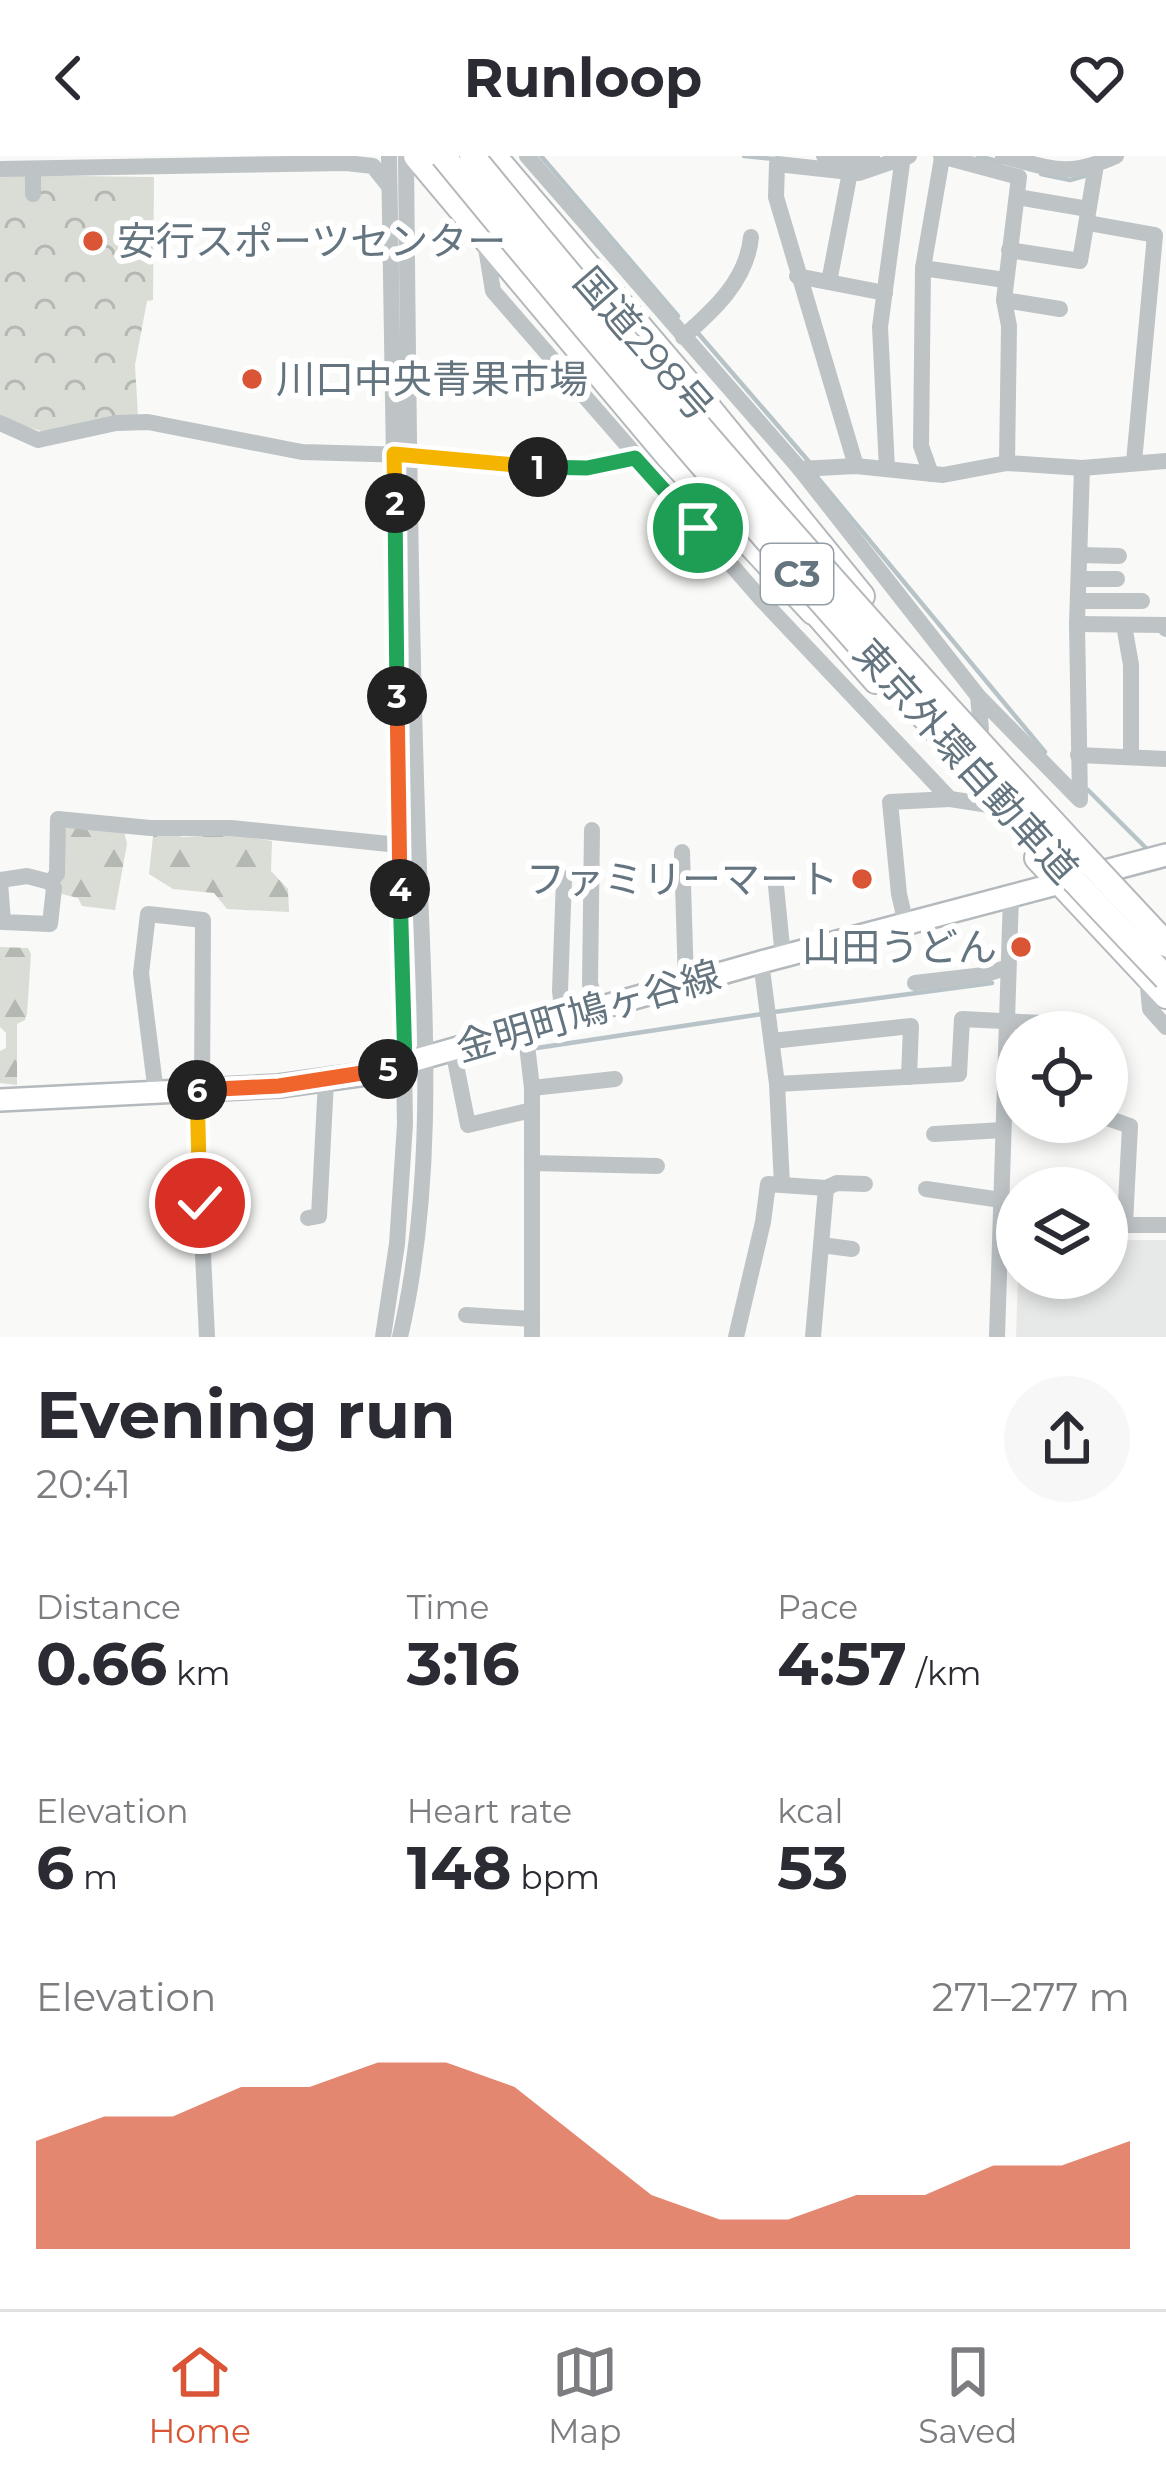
<!DOCTYPE html>
<html lang="en">
<head>
<meta charset="utf-8">
<style>
	body { margin:0; font-family:Montserrat,"Noto Sans JP",sans-serif; background:#f7f7f7; color:#2b2b33; height:100vh; display:flex; flex-direction:column; font-size:45px; white-space:nowrap }
	* { box-sizing:border-box; margin:0 }
	p { font-size:39px; color:#7c7c81 }
	.icon { flex:none; width:66px; height:66px; fill:none; stroke:currentColor; stroke-width:2; stroke-linecap:round; stroke-linejoin:round }
	.map { position:relative; height:1181px; overflow:hidden }
	.details { display:flex; flex-direction:column; background:#fff; flex:1 }
	.details>* { flex:none }
	.tools { position:absolute; left:996px; top:855px; display:grid; gap:24px }
	.tools a { display:grid; place-items:center; width:132px; height:132px; border-radius:50%; background:#fff; box-shadow:0 6px 18px #0003; font-size:60px }
	.pin { position:absolute; display:grid; place-items:center; width:102px; height:102px; color:#fff; margin:-51px; border:6px solid #fff; border-radius:50%; box-shadow:0 3px 12px #0007 }
	.km { position:absolute; width:60px; height:60px; margin:-30px; border-radius:50%; background:#222; color:#fff; font-size:33px; line-height:60px; text-align:center }
	.round { display:grid; place-items:center; flex:none; width:126px; height:126px; border-radius:63px; background:#f7f7f7 }
	.summary { display:flex; align-items:center; justify-content:space-between; height:204px; padding:0 36px }
	h1 { font-size:66px; font-weight:700; line-height:90px }
	.figures { display:grid; grid-template-columns:repeat(3,1fr); gap:18px; height:204px; padding:12px 36px }
	.figures div { display:grid; align-content:center }
	.figures b { font-size:60px; font-weight:700 }
	.figures small { font-size:33px; font-weight:400 }
	.figures p { font-size:33px }
	.chart { height:336px; padding:24px 36px }
	.chart p { display:flex; justify-content:space-between }
	.chart svg { width:100%; height:216px; margin-top:12px; fill:#da5535; opacity:.7 }
	header { display:flex; justify-content:space-between; align-items:center; height:156px; padding:0 36px; background:#fff; font-size:54px; font-weight:700 }
	.tabs { display:flex; justify-content:space-around; align-items:center; height:168px; border-top:3px solid #e1e1e2; background:#fff; font-size:33px; color:#7c7c81 }
	.tabs a { display:grid; justify-items:center; gap:6px }
	.tabs .active { color:#da5535 }
	.map>svg:first-child { display:block }
	.built { fill:#e7e8e8 }
	.forest { fill:url(#forest-firs) }
	.park { fill:url(#park-crowns) }
	.lines { fill:none; stroke-linecap:round; stroke-linejoin:round }
	.stream { stroke:#b7c3c7; stroke-width:4.5 }
	.major-casing { stroke:#b4b9bd; stroke-width:26 }
	.highway-casing { stroke:#b4b8bb; stroke-width:28 }
	.minor { stroke:#bec3c6; stroke-width:16 }
	.major { stroke:#fff; stroke-width:21 }
	.highway { stroke:#fff; stroke-width:24 }
	.highway-bridge-casing { stroke:#b4b8bb; stroke-width:28; stroke-linecap:butt }
	.highway-bridge { stroke:#fff; stroke-width:24 }
	.split-1-casing { stroke:#fff; stroke-width:24 }
	.split-2-casing { stroke:#fff; stroke-width:24 }
	.split-3-casing { stroke:#fff; stroke-width:24 }
	.split-4-casing { stroke:#fff; stroke-width:24 }
	.split-5-casing { stroke:#fff; stroke-width:24 }
	.split-6-casing { stroke:#fff; stroke-width:24 }
	.split-7-casing { stroke:#fff; stroke-width:24 }
	.split-1 { stroke:#22a559; stroke-width:15 }
	.split-2 { stroke:#f5b400; stroke-width:15 }
	.split-3 { stroke:#22a559; stroke-width:15 }
	.split-4 { stroke:#f0652b; stroke-width:15 }
	.split-5 { stroke:#22a559; stroke-width:15 }
	.split-6 { stroke:#f0652b; stroke-width:15 }
	.split-7 { stroke:#f5b400; stroke-width:15 }
	.poi-dot { fill:#da5535; stroke:#fff; stroke-width:4.5 }
	.labels { text-anchor:middle; dominant-baseline:central; stroke-width:12; stroke-linejoin:round; paint-order:stroke }
	.shield { fill:#fff; stroke:#939ea6; stroke-width:3 }
	.shield-label { font-size:36px; font-weight:bold; fill:#657580 }
	.poi-label { font-size:39px; fill:#657580; stroke:#fff; text-anchor:start }
	.street-label { font-size:39px; fill:#657580; stroke:#fff }
</style>
</head>
<body>
<header><svg class="icon" aria-label="back" viewBox="0 0 24 24"><path d="M15 5l-7 7 7 7"/></svg>Runloop<svg class="icon" aria-label="heart" viewBox="0 0 24 24"><path d="M12 20l-8-8c-3-5 5-10 8-4 3-6 11-1 8 4z"/></svg></header>
<div class="map">
<svg width="1166" height="1181" viewBox="0 0 1166 1181">
	<defs>
		<pattern id="forest-firs" width="22" height="20" patternUnits="userSpaceOnUse" patternTransform="scale(3)"><rect width="22" height="20" fill="#d9ddd6"/><path d="M5 1l3.5 6h-7zM16 11l3.5 6h-7z" fill="#b4b8b3"/></pattern>
		<pattern id="park-crowns" width="20" height="18" patternUnits="userSpaceOnUse" patternTransform="scale(3)"><rect width="20" height="18" fill="#d9ddd6"/><path d="M2 6a3 3 0 1 1 6 0M12 15a3 3 0 1 1 6 0" fill="none" stroke="#b4b8b3"/></pattern>
	</defs>
	<rect width="100%" height="100%" fill="#f9f9f7"/>
	<polygon class="built" points="1107,1084 1166,1084 1166,1181 1016,1181 1018,1122 1107,1122"/>
	<g class="forest">
		<polygon points="69,670 124,675 127,688 115,754 82,750 78,742 62,738 58,731 64,675"/>
		<polygon points="169,678 184,681 231,678 272,685 271,715 288,733 289,756 227,753 214,737 173,733 149,718 153,680"/>
		<polygon points="0,791 28,792 31,798 27,858 25,864 17,868 17,929 0,927 0,895 6,892 6,877 0,871"/>
	</g>
	<polygon class="park" points="0,19 154,21 153,144 147,145 135,209 138,260 47,277 0,262"/>
	<g class="lines">
		<g class="stream">
			<polyline points="541,0 678,160"/>
			<polyline points="744,0 774,3"/>
			<polyline points="978,0 1001,6"/>
			<polyline points="1041,18 1070,24 1088,19"/>
			<polyline points="697,176 811,308"/>
			<polyline points="817,321 1045,596"/>
			<polyline points="1088,634 1150,696"/>
			<polyline points="774,856 992,827"/>
			<polyline points="537,892 762,858"/>
		</g>
		<defs>
			<polyline id="major" points="0,944 279,930 366,918 761,806 1166,699"/>
			<g id="highway">
				<polyline points="416,0 668,300 813,456"/>
				<polyline points="494,0 704,246 862,440"/>
				<polyline points="804,443 876,525"/>
				<polyline points="1037,702 1166,840"/>
			</g>
		</defs>
		<use href="#major" class="major-casing"/>
		<use href="#highway" class="highway-casing"/>
		<g class="minor">
			<polyline points="527,0 800,313 978,540 981,573"/>
			<polyline points="824,0 855,5 872,0"/>
			<polyline points="941,0 1019,21 1004,144 1009,170 1007,307"/>
			<path d="M1003 0C1053 13 1067 22 1116 0"/>
			<polyline points="0,13 346,7 373,10 388,29"/>
			<polyline points="33,38 33,14"/>
			<polyline points="1017,41 1088,53"/>
			<polyline points="1088,67 1155,79 1134,306"/>
			<polyline points="485,86 493,135 761,443 950,643 989,649"/>
			<polyline points="1009,94 1080,105 1096,9"/>
			<polyline points="923,112 1005,124"/>
			<polyline points="797,120 885,137"/>
			<polyline points="829,126 850,16"/>
			<polyline points="1004,144 1060,153"/>
			<path d="M683 181C714 154 747 124 751 81"/>
			<polyline points="0,267 38,284 116,267 148,266 302,296 409,299 545,312 587,312 635,301"/>
			<polyline points="856,310 776,41 777,8 859,17 909,0"/>
			<polyline points="800,313 856,310 943,319 1007,307 1082,312 1166,305"/>
			<polyline points="887,313 880,171 903,0"/>
			<polyline points="931,318 921,290 923,112 942,2"/>
			<polyline points="1081,399 1119,400"/>
			<polyline points="1079,423 1117,423"/>
			<polyline points="1078,445 1142,445"/>
			<polyline points="1077,468 1165,469 1166,473"/>
			<polyline points="1124,469 1131,509 1131,600"/>
			<polyline points="979,541 1080,644 1077,468 1082,312"/>
			<polyline points="1078,599 1166,603"/>
			<polyline points="592,674 590,828 599,851"/>
			<polyline points="682,696 686,827"/>
			<polyline points="0,724 27,720 50,726 57,718 58,663 150,672 231,672 399,689"/>
			<polyline points="0,726 3,766 50,768 54,732 50,726"/>
			<polyline points="776,730 783,801"/>
			<polyline points="906,768 899,738 890,646 950,643"/>
			<polyline points="761,806 777,928 782,1029 826,1032 813,1181"/>
			<polyline points="1147,820 1150,853 1166,871"/>
			<polyline points="915,827 984,819 1008,811"/>
			<polyline points="563,861 560,835 564,722"/>
			<polyline points="525,872 532,932 532,1181"/>
			<polyline points="772,885 911,870 909,921"/>
			<polyline points="453,894 468,969 532,954"/>
			<polyline points="777,928 959,918 962,863 1063,868 1091,876"/>
			<polyline points="532,932 615,923"/>
			<polyline points="195,934 207,1181"/>
			<polyline points="156,937 141,817 148,758 203,764 202,933"/>
			<polyline points="1107,962 1130,970 1125,1067"/>
			<polyline points="934,978 1003,974"/>
			<polyline points="532,1007 657,1010"/>
			<polyline points="826,1032 837,1027 865,1028"/>
			<polyline points="926,1033 1001,1044"/>
			<polyline points="308,1062 319,1060 326,925"/>
			<polyline points="1107,1069 1166,1069"/>
			<polyline points="821,1089 852,1093"/>
			<polyline points="466,1159 532,1163"/>
			<polyline points="383,1181 397,1088 405,968 389,0"/>
			<path d="M400 1181C440 1009 422 830 417 655 410 437 408 218 406 0"/>
			<polyline points="736,1181 763,1066 768,1028 782,1029"/>
			<polyline points="997,1181 1011,739"/>
		</g>
		<use href="#major" class="major"/>
		<use href="#highway" class="highway"/>
		<defs>
			<g id="highway-bridge">
				<path d="M443 0C674 282 914 558 1166 822"/>
				<path d="M472 0C693 271 926 533 1166 788"/>
			</g>
		</defs>
		<use href="#highway-bridge" class="highway-bridge-casing"/>
		<use href="#highway-bridge" class="highway-bridge"/>
	</g>
	<g class="lines">
		<defs>
			<polyline id="split-1" points="538,311 587,312 635,302 698,372"/>
			<polyline id="split-2" points="395,347 394,298 538,311"/>
			<polyline id="split-3" points="395,347 397,540"/>
			<polyline id="split-4" points="397,540 400,733"/>
			<polyline id="split-5" points="388,913 405,909 400,733"/>
			<polyline id="split-6" points="197,934 279,930 388,913"/>
			<polyline id="split-7" points="197,934 200,1047"/>
		</defs>
		<use href="#split-1" class="split-1-casing"/>
		<use href="#split-2" class="split-2-casing"/>
		<use href="#split-3" class="split-3-casing"/>
		<use href="#split-4" class="split-4-casing"/>
		<use href="#split-5" class="split-5-casing"/>
		<use href="#split-6" class="split-6-casing"/>
		<use href="#split-7" class="split-7-casing"/>
		<use href="#split-1" class="split-1"/>
		<use href="#split-2" class="split-2"/>
		<use href="#split-3" class="split-3"/>
		<use href="#split-4" class="split-4"/>
		<use href="#split-5" class="split-5"/>
		<use href="#split-6" class="split-6"/>
		<use href="#split-7" class="split-7"/>
	</g>
	<g class="poi-dot">
		<circle cx="93" cy="85" r="12"/>
		<circle cx="252" cy="223" r="12"/>
		<circle cx="862" cy="723" r="12"/>
		<circle cx="1021" cy="791" r="12"/>
	</g>
	<g class="labels">
		<rect class="shield" x="761" y="388" width="72" height="60" rx="9"/>
		<g class="shield-label">
			<text x="797" y="418">C3</text>
		</g>
		<g class="poi-label">
			<text x="117" y="85">安行スポーツセンター</text>
			<text x="276" y="223">川口中央青果市場</text>
			<text x="838" y="723" text-anchor="end">ファミリーマート</text>
			<text x="997" y="791" text-anchor="end">山田うどん</text>
		</g>
		<g class="street-label">
			<text transform="translate(644 188) rotate(49)">国道298号</text>
			<text transform="translate(966 605) rotate(48)">東京外環自動車道</text>
			<text transform="translate(588 855) rotate(-16)">金明町鳩ヶ谷線</text>
		</g>
	</g>
</svg>
<div class="tools">
<a><svg class="icon" aria-label="locate" viewBox="0 0 24 24"><circle cx="12" cy="12" r="6"/><path d="M12 2v4M12 18v4M2 12h4M18 12h4"/></svg></a>
<a><svg class="icon" aria-label="layers" viewBox="0 0 24 24"><path d="M12 4l9 5-9 5-9-5zM3 14l9 5 9-5"/></svg></a>
</div>
<div class="pin" style="left:698px;top:372px;background:#1e9e55"><svg class="icon" aria-label="arrive" viewBox="0 0 24 24"><path d="M6 21V4h12l-3 4 3 4H6"/></svg></div>
<div class="pin" style="left:200px;top:1047px;background:#d93025"><svg class="icon" aria-label="check" viewBox="0 0 24 24"><path d="M5 12l5 5 9-10"/></svg></div>
<b class="km" style="left:538px;top:311px">1</b>
<b class="km" style="left:395px;top:347px">2</b>
<b class="km" style="left:397px;top:540px">3</b>
<b class="km" style="left:400px;top:733px">4</b>
<b class="km" style="left:388px;top:913px">5</b>
<b class="km" style="left:197px;top:934px">6</b>
</div>
<section class="details">
<div class="summary"><div><h1>Evening run</h1><p>20:41</p></div><a class="round"><svg class="icon" aria-label="share" viewBox="0 0 24 24"><path d="M12 15V3M7 8l5-5 5 5M5 13v7h14v-7"/></svg></a></div>
<div class="figures">
<div><p>Distance</p><b>0.66<small> km</small></b></div>
<div><p>Time</p><b>3:16</b></div>
<div><p>Pace</p><b>4:57<small> /km</small></b></div>
</div>
<div class="figures">
<div><p>Elevation</p><b>6<small> m</small></b></div>
<div><p>Heart rate</p><b>148<small> bpm</small></b></div>
<div><p>kcal</p><b>53</b></div>
</div>
<div class="chart"><p><span>Elevation</span>271–277 m</p>
<svg viewBox="0 0 160 44" preserveAspectRatio="none"><path d="M0 44V22L10 17L20 17L30 11L40 11L50 6L60 6L70 11L80 22L90 33L100 38L110 38L120 33L130 33L140 27L150 27L160 22V44z"/></svg>
</div>
</section>
<nav class="tabs">
<a class="active"><svg class="icon" aria-label="home" viewBox="0 0 24 24"><path d="M3 11l9-7 9 7M6 9v11h12V9"/></svg>Home</a>
<a><svg class="icon" aria-label="map" viewBox="0 0 24 24"><path d="M3 6l6-2 6 2 6-2v14l-6 2-6-2-6 2zM9 4v14M15 6v14"/></svg>Map</a>
<a><svg class="icon" aria-label="saved" viewBox="0 0 24 24"><path d="M7 4h10v16l-5-4-5 4z"/></svg>Saved</a>
</nav>
</body>
</html>
